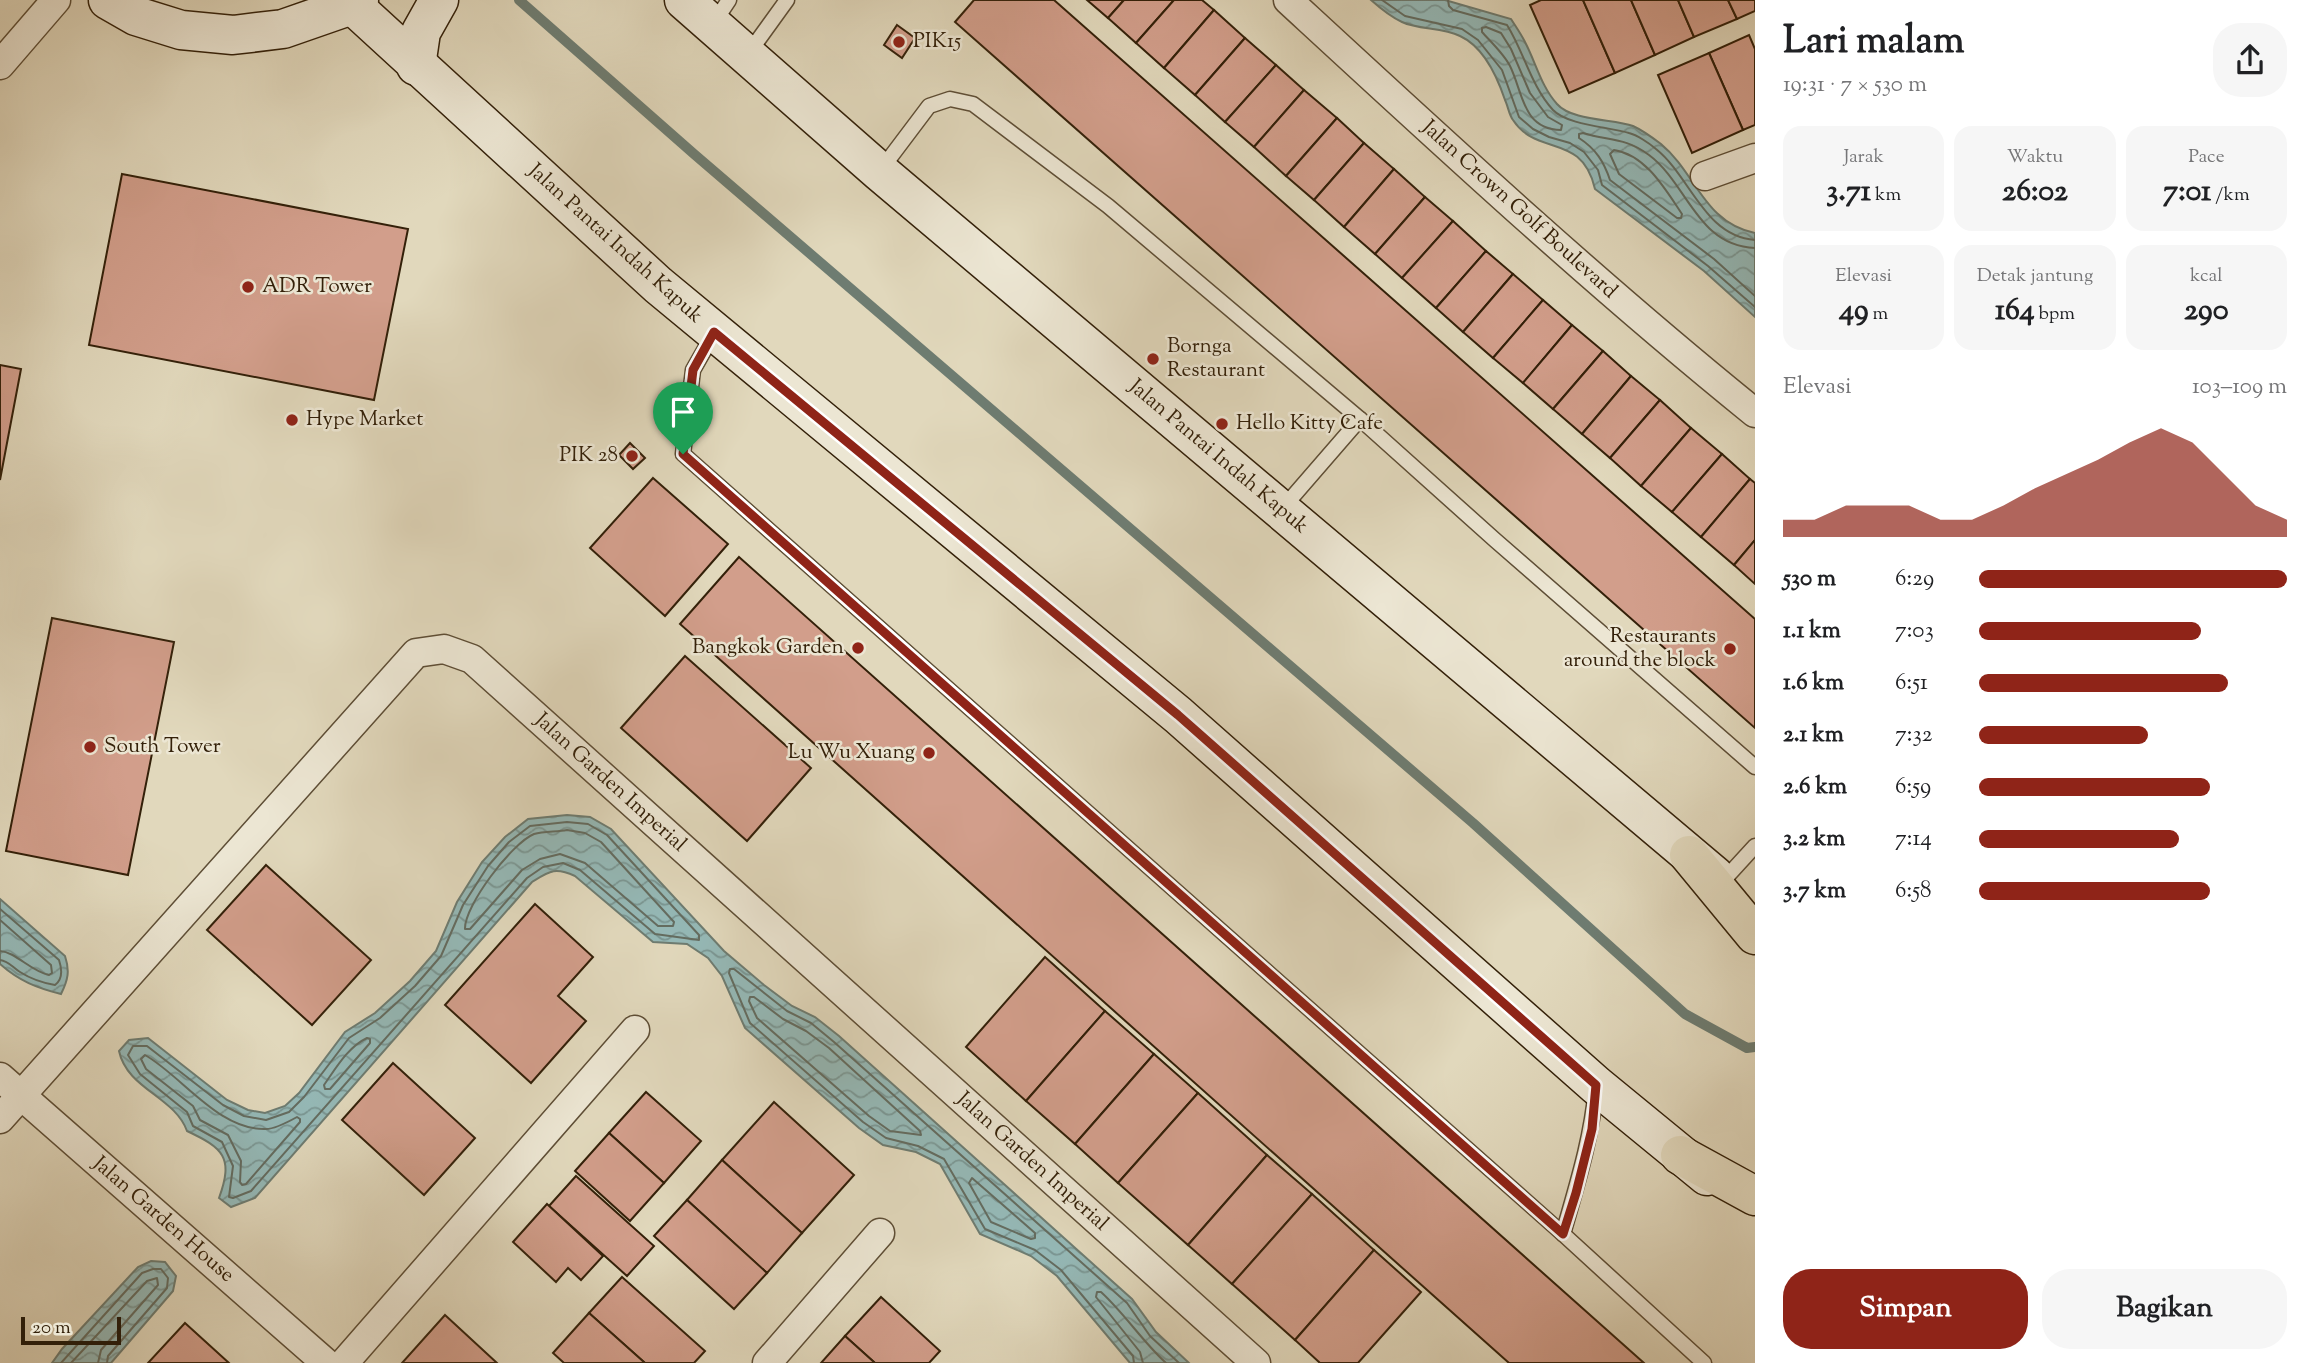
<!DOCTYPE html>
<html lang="id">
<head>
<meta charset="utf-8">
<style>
	body { margin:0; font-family:"Sorts Mill Goudy",serif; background:#f6f6f6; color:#202124; height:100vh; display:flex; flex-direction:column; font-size:26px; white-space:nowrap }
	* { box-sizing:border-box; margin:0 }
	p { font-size:23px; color:#757577 }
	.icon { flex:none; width:38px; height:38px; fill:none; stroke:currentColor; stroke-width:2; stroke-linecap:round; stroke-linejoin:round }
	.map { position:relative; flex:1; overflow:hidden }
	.drawer { display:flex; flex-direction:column; background:#fff; width:560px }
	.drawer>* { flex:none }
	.scale { position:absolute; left:21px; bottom:18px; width:100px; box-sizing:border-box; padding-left:7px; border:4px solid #332009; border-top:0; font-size:19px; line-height:24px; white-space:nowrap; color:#332009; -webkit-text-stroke:5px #ece6d3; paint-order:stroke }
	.pin { position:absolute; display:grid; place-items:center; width:60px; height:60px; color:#fff; margin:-72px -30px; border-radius:50% 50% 50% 0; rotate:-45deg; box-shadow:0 0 7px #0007 }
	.pin .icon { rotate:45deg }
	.round { display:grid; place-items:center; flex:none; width:74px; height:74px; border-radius:28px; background:#f6f6f6 }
	.head { display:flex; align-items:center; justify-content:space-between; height:119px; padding:0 28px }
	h1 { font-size:38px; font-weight:700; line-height:52px }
	.stats { display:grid; grid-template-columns:repeat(3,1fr); gap:10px; height:119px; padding:7px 28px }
	.stats div { display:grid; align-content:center; border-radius:18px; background:#f6f6f6; text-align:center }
	.stats b { font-size:30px; font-weight:700 }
	.stats small { font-size:19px; font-weight:400 }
	.stats p { font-size:19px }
	.chart { height:196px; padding:14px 28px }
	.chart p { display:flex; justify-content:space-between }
	.chart svg { width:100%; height:126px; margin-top:7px; fill:#8f2418; opacity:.7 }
	.cta { display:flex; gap:14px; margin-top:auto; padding:14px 28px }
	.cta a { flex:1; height:80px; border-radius:28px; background:#8f2418; color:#fff; font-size:28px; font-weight:700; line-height:80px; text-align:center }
	.cta a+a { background:#f6f6f6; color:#202124 }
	ul { padding:0 28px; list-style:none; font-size:23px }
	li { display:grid; grid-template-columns:112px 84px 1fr; align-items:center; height:52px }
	li i { height:18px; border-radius:9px; background:#8f2418 }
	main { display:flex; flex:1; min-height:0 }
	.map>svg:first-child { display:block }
	.water { fill:url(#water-waves); stroke:#6e7c71; stroke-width:2 }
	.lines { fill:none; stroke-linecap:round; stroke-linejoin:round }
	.shore { stroke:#646c60; stroke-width:2 }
	.stream { stroke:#6e7c71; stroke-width:10 }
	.building { fill:#d29e8b; stroke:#332009; stroke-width:2 }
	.service-casing { stroke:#5e4e36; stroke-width:17 }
	.minor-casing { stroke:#5e4e36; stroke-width:31 }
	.secondary-casing { stroke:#332009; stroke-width:41 }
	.motorway-casing { stroke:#332009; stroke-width:41 }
	.service { stroke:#ece6d3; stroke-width:14 }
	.minor { stroke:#ece6d3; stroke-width:28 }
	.secondary { stroke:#ece6d3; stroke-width:38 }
	.motorway { stroke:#e1d8bc; stroke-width:38 }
	.route-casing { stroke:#fff; stroke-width:14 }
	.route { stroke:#8f2418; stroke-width:9 }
	.poi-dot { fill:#8f2418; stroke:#ece6d3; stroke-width:2.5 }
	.labels { text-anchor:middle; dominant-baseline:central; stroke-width:5; stroke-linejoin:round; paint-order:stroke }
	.poi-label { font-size:21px; fill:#332009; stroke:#ece6d3; text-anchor:start }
	.street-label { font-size:21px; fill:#332009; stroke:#ece6d3 }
</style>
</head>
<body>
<main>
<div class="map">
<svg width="1755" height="1363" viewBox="0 0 1755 1363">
	<defs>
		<pattern id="water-waves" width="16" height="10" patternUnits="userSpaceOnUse" patternTransform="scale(1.75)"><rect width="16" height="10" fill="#95b9b7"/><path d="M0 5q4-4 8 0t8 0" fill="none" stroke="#7a9693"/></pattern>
	</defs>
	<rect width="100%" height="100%" fill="#e1d8bc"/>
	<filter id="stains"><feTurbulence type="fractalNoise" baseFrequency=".00286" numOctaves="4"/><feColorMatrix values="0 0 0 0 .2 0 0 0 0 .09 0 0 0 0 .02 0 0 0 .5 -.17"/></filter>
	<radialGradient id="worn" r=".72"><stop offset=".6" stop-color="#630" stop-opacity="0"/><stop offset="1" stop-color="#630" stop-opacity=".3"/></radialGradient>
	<g class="water">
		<path d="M1371 0H1445L1511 19C1516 27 1521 34 1525 42 1536 63 1541 86 1557 104 1572 121 1613 119 1633 126 1642 130 1653 138 1661 144 1696 173 1704 223 1755 233V317L1704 271 1595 189C1582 132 1537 157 1513 120 1509 115 1508 106 1505 100 1497 76 1484 47 1460 36 1442 27 1419 30 1402 22 1391 17 1380 8 1371 0Z"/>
		<path d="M567 815 590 817 611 829 724 951 764 985 792 1006 815 1017 839 1036 1132 1299 1156 1332 1189 1363H1130L1057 1276 1031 1256 980 1234 940 1164 916 1152 883 1145 859 1128 745 1028 722 976 708 958 687 944 653 942 575 876C555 867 550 871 532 882L255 1198 231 1207 219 1198C234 1157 223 1148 187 1131 175 1097 127 1089 119 1051L129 1040 148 1038 227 1100 248 1110 265 1113 285 1106 299 1093 345 1032 375 1013 410 981 436 951 457 902 482 862 505 837 528 819Z"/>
		<path d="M0 899 65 956C70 971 68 980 61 994 37 988 19 981 0 964Z"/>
		<polygon points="151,1261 165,1262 176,1276 173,1291 111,1363 52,1363 62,1349 138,1267"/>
	</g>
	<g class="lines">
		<g class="shore">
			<polyline points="1382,0 1405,16 1462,29 1478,40 1502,70 1519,117 1533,129 1549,137 1570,143 1584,152 1598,170 1602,185 1708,266 1755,307"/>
			<path d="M1448 0 1449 6 1453 10 1507 25C1524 52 1531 86 1553 110 1567 125 1609 127 1629 133 1637 135 1649 143 1656 149 1691 177 1704 236 1755 240"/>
			<path d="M1486 27 1501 33 1511 49 1530 93 1548 117 1562 125 1561 130C1522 129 1523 92 1510 66 1504 54 1491 42 1482 32V28Z"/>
			<path d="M1614 150C1646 155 1665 189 1682 214L1681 218H1677L1619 174 1610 154Z"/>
			<path d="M1755 248C1697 246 1688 184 1649 155 1625 137 1608 141 1583 133L1579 134V138C1596 149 1604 162 1610 180L1714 259 1755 296"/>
			<polygon points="567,822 588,824 607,835 699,935 699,940 655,934 580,870 563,863 543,867 527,878 251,1191 233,1198 229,1197 233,1166 222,1142 193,1126 187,1112 140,1074 128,1055 133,1046 147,1046 223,1105 244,1116 266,1120 289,1112 304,1097 349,1038 380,1018 415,986 441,956 463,905 488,866 509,842 530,826"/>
			<path d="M567 830 585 833 601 842 674 922 673 926H658L585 863 560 854 540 859 522 870 470 929H465C464 906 512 843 534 834 544 831 557 832 567 830Z"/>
			<path d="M0 909 59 960C62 969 63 979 55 985 43 983 31 979 20 972 13 968 9 961 0 960"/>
			<path d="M0 920 51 965 52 973 49 975C30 971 16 952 0 951"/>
			<polygon points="750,997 754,997 783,1019 806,1031 829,1048 920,1131 921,1135 890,1131 869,1116 757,1018 749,1001"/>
			<path d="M367 1038 370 1039V1043L330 1089H325L324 1085C336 1068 348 1047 367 1038Z"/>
			<path d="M145 1055C182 1076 219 1131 266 1129 275 1129 288 1122 297 1117L300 1119V1122L246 1184 242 1185 240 1182 241 1161 228 1135 200 1120 193 1106 146 1069 141 1059Z"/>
			<polygon points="972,1178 1035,1233 1035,1238 1031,1239 991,1222 969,1183"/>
			<polyline points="61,1363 142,1273 153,1269 161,1269 168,1278 167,1288 108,1356 107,1363"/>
			<polyline points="71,1363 147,1281 157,1278 158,1285 101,1350 98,1363"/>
			<polyline points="1134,1363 1133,1356 1061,1270 1035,1250 985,1229 944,1159 918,1146 886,1138 863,1122 750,1023 729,973 730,969 734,969 787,1011 811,1023 834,1042 1127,1303 1150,1336 1179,1363"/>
			<path d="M1143 1363 1140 1352 1096 1297 1097 1292H1101C1125 1314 1142 1341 1166 1363"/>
		</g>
		<polyline class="stream" points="519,0 694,154 1473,823 1685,1014 1747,1048 1755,1047"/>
	</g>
	<g class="building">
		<polygon points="974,0 1054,0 1755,619 1755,728 955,22"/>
		<polygon points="1087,0 1124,0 1108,18"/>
		<polygon points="1124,0 1174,0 1136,43 1108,18"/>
		<polygon points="1174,0 1202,0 1214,10 1164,68 1136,43"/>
		<polygon points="1541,0 1583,0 1615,73 1569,93 1530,5"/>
		<polygon points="1583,0 1631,0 1655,55 1615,73"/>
		<polygon points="1631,0 1678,0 1694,37 1655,55"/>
		<polygon points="1678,0 1728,0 1737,19 1694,37"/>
		<polygon points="1728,0 1755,0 1755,11 1737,19"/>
		<polygon points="1214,10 1245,38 1195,95 1164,68"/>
		<polygon points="897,25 915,38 902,58 884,45"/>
		<polygon points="1749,35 1755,49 1755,125 1743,130 1709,53"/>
		<polygon points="1245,38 1276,65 1225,122 1195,95"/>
		<polygon points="1709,53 1743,130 1692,153 1658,75"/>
		<polygon points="1276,65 1304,90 1254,147 1225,122"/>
		<polygon points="1304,90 1337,118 1286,176 1254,147"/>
		<polygon points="1337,118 1364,143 1314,200 1286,176"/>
		<polygon points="1364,143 1394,169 1344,227 1314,200"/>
		<polygon points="1394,169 1425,197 1375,254 1344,227"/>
		<polygon points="122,174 408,229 374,400 89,345"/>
		<polygon points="1425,197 1453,221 1402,278 1375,254"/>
		<polygon points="1453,221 1486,251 1436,308 1402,278"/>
		<polygon points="1486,251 1513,274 1463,332 1436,308"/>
		<polygon points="1513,274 1543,300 1493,358 1463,332"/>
		<polygon points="1543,300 1572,325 1523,383 1493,358"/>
		<polygon points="1572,325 1603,351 1553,409 1523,383"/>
		<polygon points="1603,351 1631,376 1582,434 1553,409"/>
		<polygon points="0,365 21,369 0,480"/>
		<polygon points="1631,376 1660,400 1610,458 1582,434"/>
		<polygon points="1660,400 1691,428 1641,486 1610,458"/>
		<polygon points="1691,428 1722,454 1672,512 1641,486"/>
		<polygon points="630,443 645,458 633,469 619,455"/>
		<polygon points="1722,454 1750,479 1701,537 1672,512"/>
		<polygon points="653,478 728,544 665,616 590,548"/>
		<polygon points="1750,479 1755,483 1755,540 1734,565 1701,537"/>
		<polygon points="1755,540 1755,584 1734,565"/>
		<polygon points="739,557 1644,1363 1509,1363 680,624"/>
		<polygon points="52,618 174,642 128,875 6,851"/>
		<polygon points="685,656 811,768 747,841 621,728"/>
		<polygon points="266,865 371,960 312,1025 207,930"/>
		<polygon points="535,904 593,957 558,996 586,1021 531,1083 445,1005"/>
		<polygon points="1045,957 1105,1011 1026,1101 966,1047"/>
		<polygon points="1105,1011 1154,1054 1075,1144 1026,1101"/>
		<polygon points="1154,1054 1198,1093 1118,1183 1075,1144"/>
		<polygon points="393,1063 475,1138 424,1195 342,1120"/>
		<polygon points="646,1092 701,1141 664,1183 609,1133"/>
		<polygon points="1198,1093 1267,1155 1188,1245 1118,1183"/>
		<polygon points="774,1102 854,1175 802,1233 722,1160"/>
		<polygon points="609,1133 664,1183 630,1221 575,1171"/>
		<polygon points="1267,1155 1312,1194 1232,1284 1188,1245"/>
		<polygon points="722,1160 802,1233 767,1273 687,1200"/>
		<polygon points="576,1176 654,1246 627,1276 549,1206"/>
		<polygon points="1312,1194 1374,1250 1295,1340 1232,1284"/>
		<polygon points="687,1200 767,1273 734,1309 654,1236"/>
		<polygon points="547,1204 603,1256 581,1280 568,1268 556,1282 513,1242"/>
		<polygon points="1374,1250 1421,1292 1358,1363 1320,1363 1295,1340"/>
		<polygon points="622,1277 705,1351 694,1363 645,1363 589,1313"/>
		<polygon points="881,1297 940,1351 929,1363 875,1363 845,1336"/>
		<polygon points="589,1313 645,1363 564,1363 553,1353"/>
		<polygon points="445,1315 497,1363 402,1363"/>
		<polygon points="185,1323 229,1363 148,1363"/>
		<polygon points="845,1336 875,1363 821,1363"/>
	</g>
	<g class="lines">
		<defs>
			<g id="service">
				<polyline points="713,24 729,0"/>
				<polyline points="748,54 787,0"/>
				<polyline points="880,171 929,106 950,99 973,104 1108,206 1360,419 1495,540 1755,767"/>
				<polyline points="714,333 693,370 683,454 1563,1234 1704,1363"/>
				<polyline points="1282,509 1360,419"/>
				<polyline points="1722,882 1755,846"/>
				<path d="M1563 1234C1577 1184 1591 1141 1596 1089"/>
			</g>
			<g id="minor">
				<path d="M1288 0C1441 141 1593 282 1755 413"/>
				<polyline points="0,65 56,0"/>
				<polyline points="1705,176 1755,158"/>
				<polyline points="0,1077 326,1363"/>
				<polyline points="0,1119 416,653 444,649 472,659 1256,1363"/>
				<polyline points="344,1363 635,1030"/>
				<polyline points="767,1363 880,1233"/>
			</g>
			<g id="secondary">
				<polyline points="108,0 136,16 181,30 233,35 283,29 352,5 359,0"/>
				<polyline points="347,0 658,285 1178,715 1596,1085 1707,1176"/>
				<polyline points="684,0 880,172 1715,876"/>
				<polyline points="416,66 421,32 439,0"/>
			</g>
			<g id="motorway">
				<polyline points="1689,855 1755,935"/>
				<polyline points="1680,1155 1755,1196"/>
			</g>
		</defs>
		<use href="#service" class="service-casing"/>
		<use href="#minor" class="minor-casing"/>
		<use href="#secondary" class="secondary-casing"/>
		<use href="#motorway" class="motorway-casing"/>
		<use href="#service" class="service"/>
		<use href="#minor" class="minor"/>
		<use href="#secondary" class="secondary"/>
		<use href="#motorway" class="motorway"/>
	</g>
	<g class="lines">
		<defs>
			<polygon id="route" points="714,332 1178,715 1596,1085 1592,1129 1576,1193 1563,1234 683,454 693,370"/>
		</defs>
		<use href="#route" class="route-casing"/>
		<use href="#route" class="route"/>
	</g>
	<g class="poi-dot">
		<circle cx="899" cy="42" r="7"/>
		<circle cx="248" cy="287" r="7"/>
		<circle cx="1153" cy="359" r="7"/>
		<circle cx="292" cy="420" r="7"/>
		<circle cx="1222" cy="424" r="7"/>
		<circle cx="632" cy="456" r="7"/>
		<circle cx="858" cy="648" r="7"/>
		<circle cx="1730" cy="649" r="7"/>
		<circle cx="90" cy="747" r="7"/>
		<circle cx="929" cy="753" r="7"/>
	</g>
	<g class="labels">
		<g class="poi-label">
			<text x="913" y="42">PIK15</text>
			<text x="262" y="287">ADR Tower</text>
			<text x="1167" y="347">Bornga<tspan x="1167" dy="24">Restaurant</tspan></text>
			<text x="306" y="420">Hype Market</text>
			<text x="1236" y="424">Hello Kitty Cafe</text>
			<text x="618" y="456" text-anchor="end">PIK 28</text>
			<text x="1716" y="637" text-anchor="end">Restaurants<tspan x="1716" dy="24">around the block</tspan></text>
			<text x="844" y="648" text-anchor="end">Bangkok Garden</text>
			<text x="104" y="747">South Tower</text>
			<text x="915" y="753" text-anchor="end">Lu Wu Xuang</text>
		</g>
		<g class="street-label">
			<text transform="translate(1519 210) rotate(42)">Jalan Crown Golf Boulevard</text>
			<text transform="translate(615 244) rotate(42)">Jalan Pantai Indah Kapuk</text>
			<text transform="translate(1218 457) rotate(40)">Jalan Pantai Indah Kapuk</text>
			<text transform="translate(610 783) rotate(42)">Jalan Garden Imperial</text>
			<text transform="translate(1032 1162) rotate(42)">Jalan Garden Imperial</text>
			<text transform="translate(163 1220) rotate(41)">Jalan Garden House</text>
		</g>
	</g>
	<rect width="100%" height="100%" filter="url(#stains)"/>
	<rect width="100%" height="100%" fill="url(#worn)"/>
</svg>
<div class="scale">20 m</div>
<div class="pin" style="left:683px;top:454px;background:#1e9e55"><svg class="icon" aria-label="arrive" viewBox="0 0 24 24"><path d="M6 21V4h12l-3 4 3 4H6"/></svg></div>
</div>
<section class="drawer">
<div class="head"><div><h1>Lari malam</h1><p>19:31 · 7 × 530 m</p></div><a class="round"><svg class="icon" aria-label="share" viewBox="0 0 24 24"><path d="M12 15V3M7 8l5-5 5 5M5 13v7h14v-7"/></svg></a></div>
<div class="stats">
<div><p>Jarak</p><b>3.71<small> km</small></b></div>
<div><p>Waktu</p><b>26:02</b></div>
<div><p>Pace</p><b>7:01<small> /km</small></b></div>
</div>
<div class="stats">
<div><p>Elevasi</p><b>49<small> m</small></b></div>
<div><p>Detak jantung</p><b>164<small> bpm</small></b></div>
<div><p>kcal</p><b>290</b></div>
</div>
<div class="chart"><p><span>Elevasi</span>103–109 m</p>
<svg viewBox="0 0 160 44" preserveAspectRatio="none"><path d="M0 44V38L10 38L20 33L30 33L40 33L50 38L60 38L70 33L80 27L90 22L100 17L110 11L120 6L130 11L140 22L150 33L160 38V44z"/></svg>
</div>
<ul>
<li><b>530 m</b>6:29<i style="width:100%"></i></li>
<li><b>1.1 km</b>7:03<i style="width:72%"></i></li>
<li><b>1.6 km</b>6:51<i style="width:81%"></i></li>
<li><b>2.1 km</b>7:32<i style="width:55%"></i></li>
<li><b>2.6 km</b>6:59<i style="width:75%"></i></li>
<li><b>3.2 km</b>7:14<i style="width:65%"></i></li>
<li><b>3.7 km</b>6:58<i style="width:75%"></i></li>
</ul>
<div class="cta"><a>Simpan</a><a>Bagikan</a></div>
</section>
</main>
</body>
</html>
